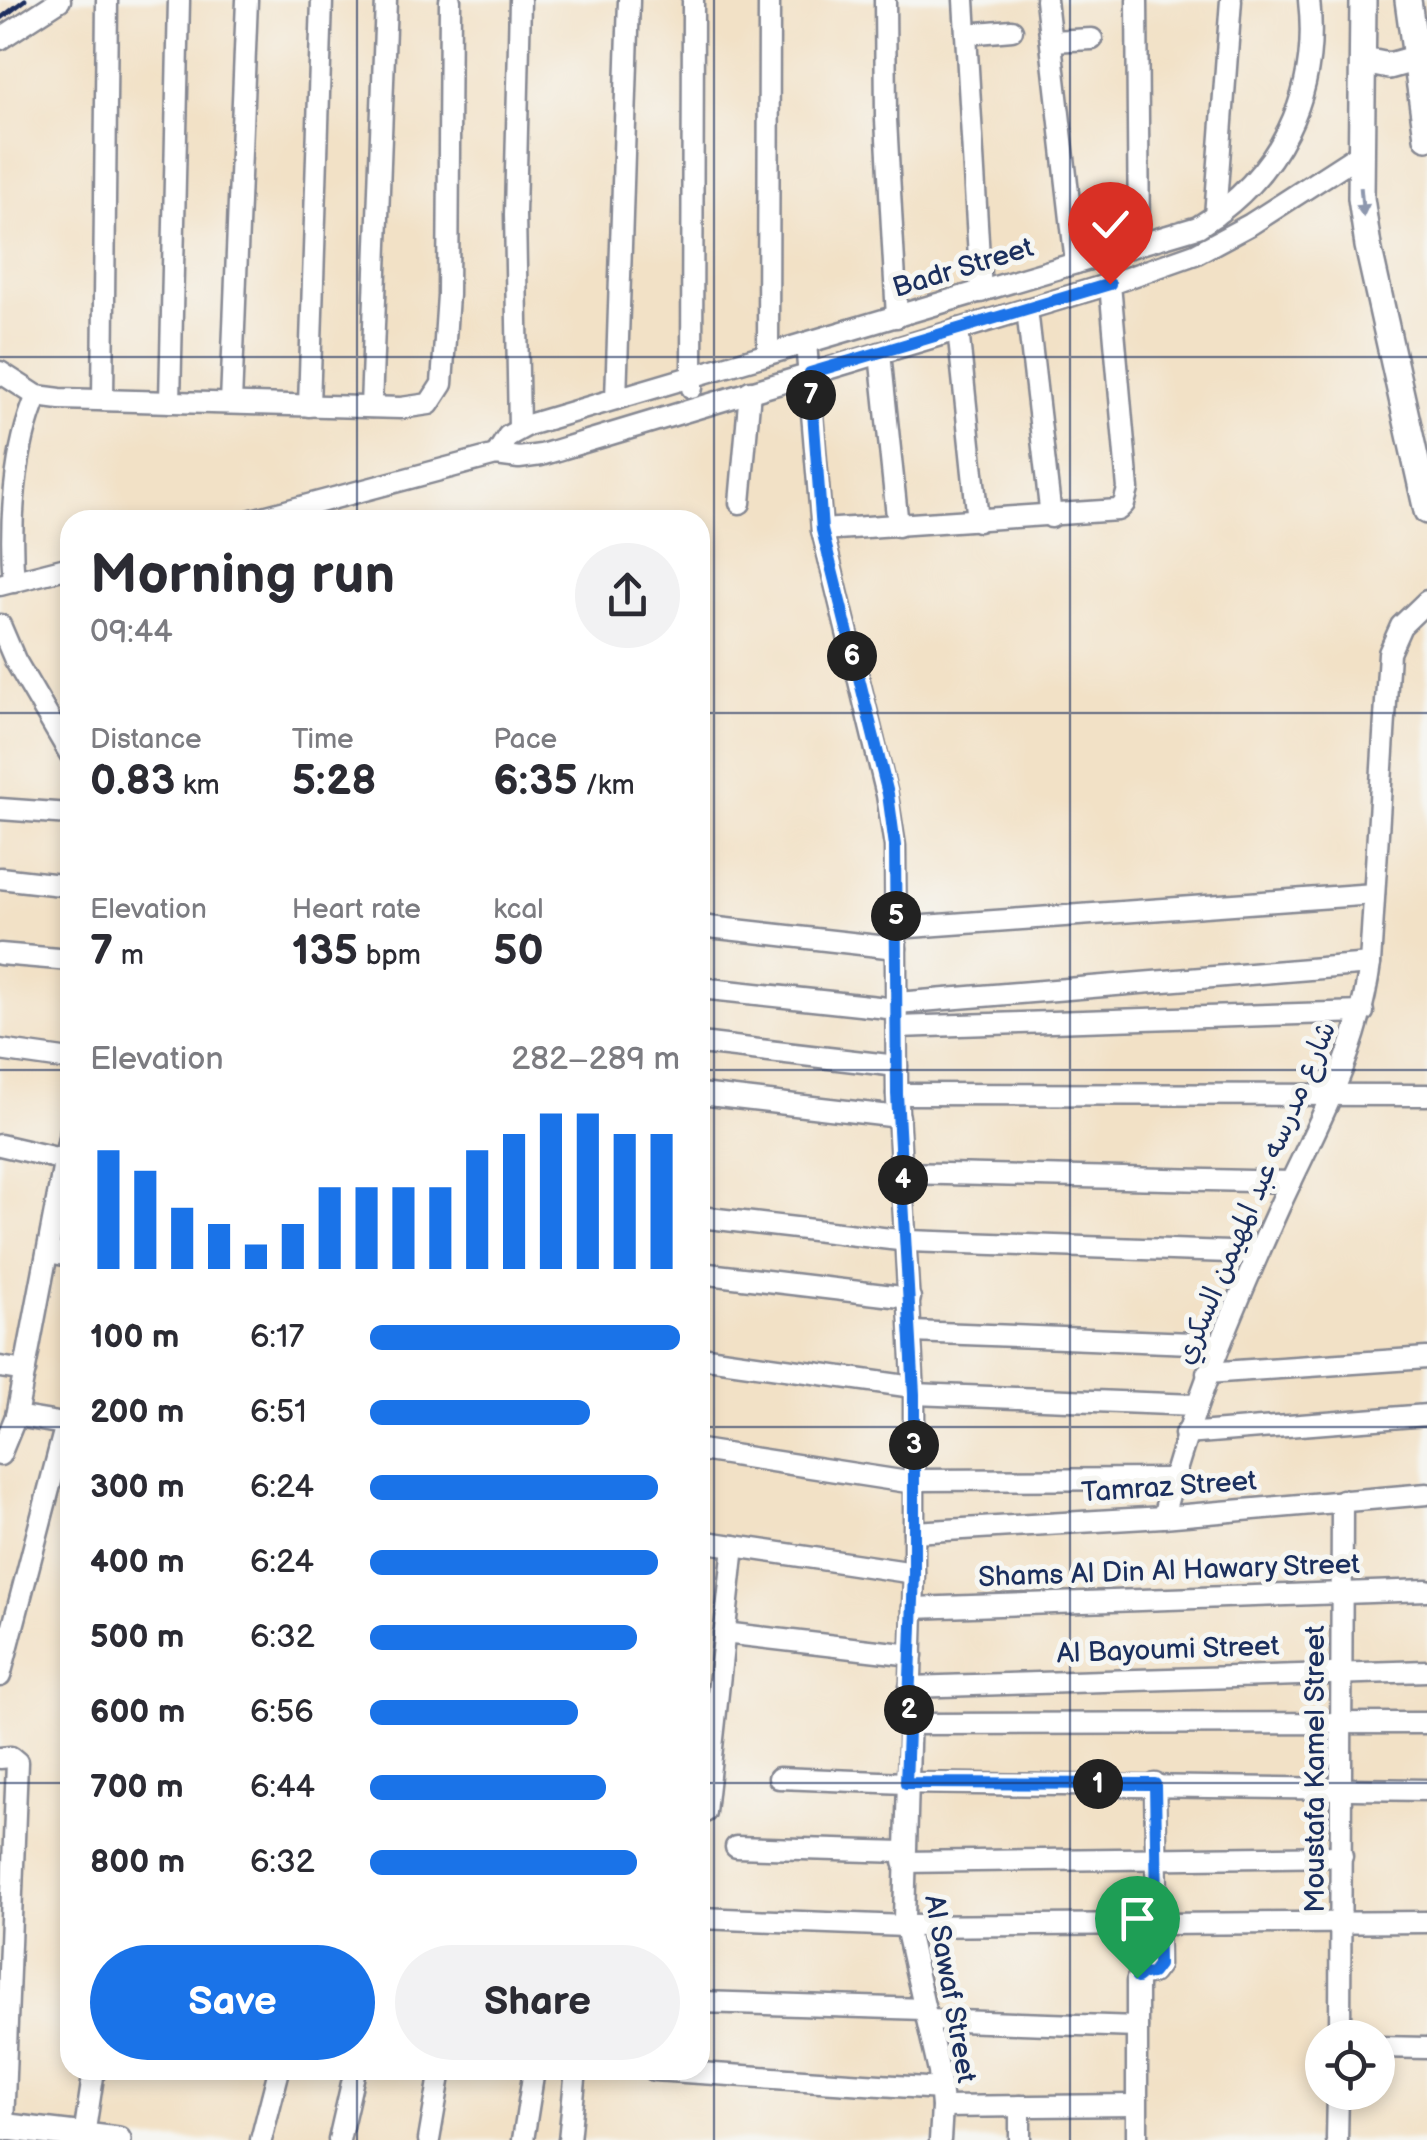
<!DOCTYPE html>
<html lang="en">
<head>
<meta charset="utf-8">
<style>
	body { margin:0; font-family:"Balsamiq Sans","Playpen Sans Arabic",sans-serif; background:#f2f2f3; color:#2b2b33; height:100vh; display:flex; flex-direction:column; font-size:38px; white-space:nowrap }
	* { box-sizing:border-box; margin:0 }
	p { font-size:32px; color:#7c7c81 }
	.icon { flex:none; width:55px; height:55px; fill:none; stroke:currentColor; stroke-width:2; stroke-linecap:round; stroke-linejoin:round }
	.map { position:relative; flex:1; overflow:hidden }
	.drawer { position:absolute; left:60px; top:510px; width:650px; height:1570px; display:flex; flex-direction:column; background:#fff; border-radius:30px; box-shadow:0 5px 15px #0003 }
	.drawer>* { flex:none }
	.tools { position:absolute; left:1305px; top:2020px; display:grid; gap:20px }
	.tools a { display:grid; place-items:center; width:90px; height:90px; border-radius:50%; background:#fff; box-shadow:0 5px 15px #0003; font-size:50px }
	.pin { position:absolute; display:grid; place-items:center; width:85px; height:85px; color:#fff; margin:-102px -42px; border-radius:50% 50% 50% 0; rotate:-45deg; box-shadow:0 0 10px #0007 }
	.pin .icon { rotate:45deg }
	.km { position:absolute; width:50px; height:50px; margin:-25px; border-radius:50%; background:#222; color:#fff; font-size:28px; line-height:50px; text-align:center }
	.round { display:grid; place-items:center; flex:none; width:105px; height:105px; border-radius:52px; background:#f2f2f3 }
	.summary { display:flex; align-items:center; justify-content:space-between; height:170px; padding:0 30px }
	h1 { font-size:55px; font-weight:700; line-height:75px }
	.metrics { display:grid; grid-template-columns:repeat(3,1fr); gap:15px; height:170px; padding:10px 30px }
	.metrics div { display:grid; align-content:center }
	.metrics b { font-size:42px; font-weight:700 }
	.metrics small { font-size:28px; font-weight:400 }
	.metrics p { font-size:28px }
	.chart { height:280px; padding:20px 30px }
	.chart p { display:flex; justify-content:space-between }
	.chart svg { width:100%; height:180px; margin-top:10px; stroke:#1a73e8; stroke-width:6 }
	.primary-button { display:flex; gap:20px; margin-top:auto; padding:20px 30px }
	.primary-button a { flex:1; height:115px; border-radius:60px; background:#1a73e8; color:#fff; font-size:40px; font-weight:700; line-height:115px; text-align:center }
	.primary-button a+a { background:#f2f2f3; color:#2b2b33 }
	ul { padding:0 30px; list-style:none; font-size:32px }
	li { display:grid; grid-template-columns:160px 120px 1fr; align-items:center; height:75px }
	li i { height:25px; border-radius:12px; background:#1a73e8 }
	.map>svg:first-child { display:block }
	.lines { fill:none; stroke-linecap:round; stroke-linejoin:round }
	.minor-casing { stroke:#868892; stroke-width:25 }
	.major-casing { stroke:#868892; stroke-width:30 }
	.minor { stroke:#fff; stroke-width:20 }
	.major { stroke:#fff; stroke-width:25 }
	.rail { stroke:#1b2f5e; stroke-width:5 }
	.oneway { fill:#8d97ae }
	.route-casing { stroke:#fff; stroke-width:20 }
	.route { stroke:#1a73e8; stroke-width:12 }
	.grid { fill:none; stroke:#1b2f5e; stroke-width:2.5; stroke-opacity:0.55 }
	.labels { text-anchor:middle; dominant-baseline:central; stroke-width:10; stroke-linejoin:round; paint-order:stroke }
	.street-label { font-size:28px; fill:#1b2f5e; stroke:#f6f6f2 }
</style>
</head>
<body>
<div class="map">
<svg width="1427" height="2140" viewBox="0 0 1427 2140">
	<rect width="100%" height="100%" fill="#f6f6f2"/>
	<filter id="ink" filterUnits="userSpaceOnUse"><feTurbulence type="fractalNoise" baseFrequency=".01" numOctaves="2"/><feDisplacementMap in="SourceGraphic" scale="20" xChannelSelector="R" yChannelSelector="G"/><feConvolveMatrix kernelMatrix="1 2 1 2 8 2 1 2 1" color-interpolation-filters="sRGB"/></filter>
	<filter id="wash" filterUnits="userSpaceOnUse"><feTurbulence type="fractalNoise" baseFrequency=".0048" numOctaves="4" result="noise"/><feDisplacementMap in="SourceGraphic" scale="40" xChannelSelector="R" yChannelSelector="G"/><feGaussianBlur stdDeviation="2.25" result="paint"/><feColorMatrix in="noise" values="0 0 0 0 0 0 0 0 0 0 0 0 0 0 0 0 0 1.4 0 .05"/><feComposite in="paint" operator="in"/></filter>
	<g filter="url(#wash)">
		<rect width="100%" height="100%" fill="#f2e1c6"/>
	</g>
	<g filter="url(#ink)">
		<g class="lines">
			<defs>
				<g id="minor">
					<polyline points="885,0 886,120 897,317"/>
					<polyline points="964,0 981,292"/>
					<polyline points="1046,0 1076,263"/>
					<polyline points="1137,0 1139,244"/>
					<polyline points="966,34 1012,30"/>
					<polyline points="0,39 60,0"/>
					<polyline points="1051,41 1092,39"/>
					<polyline points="1215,216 1231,0"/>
					<polyline points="1027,309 1051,517"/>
					<polyline points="958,329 978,521"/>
					<polyline points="806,343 822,530 887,795 895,846 897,1094 914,1394 914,1573 904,1918 939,2072 942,2107 940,2140"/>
					<polyline points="880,353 898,526"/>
					<polyline points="768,354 769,0"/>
					<polyline points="0,372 37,396 60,399 401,408 429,404 442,384 448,295 450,0"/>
					<polyline points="692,388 693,0"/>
					<polyline points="616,399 629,0"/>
					<polyline points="103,400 107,0"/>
					<polyline points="170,402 179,0"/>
					<polyline points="231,403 247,0"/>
					<polyline points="309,406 322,0"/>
					<polyline points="371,407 386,0"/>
					<polyline points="519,428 515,214 520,0"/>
					<path d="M496 455 508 436 528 425 1198 227C1279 177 1320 95 1309 0"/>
					<polyline points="740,503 750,391"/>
					<polyline points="252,520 496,455 519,458 541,455 1110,284 1195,254 1251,224 1361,153"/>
					<polyline points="822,530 1118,510 1124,504 1128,489 1110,284"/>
					<path d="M14 582C9 526 14 448 37 396"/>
					<polyline points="0,585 70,567"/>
					<polyline points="0,625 15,660 70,754"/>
					<polyline points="0,809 70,814"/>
					<polyline points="0,878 70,886"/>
					<polyline points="700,926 896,948"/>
					<polyline points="896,928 1374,894"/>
					<polyline points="0,954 70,960"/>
					<polyline points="700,988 897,1009"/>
					<polyline points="897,1003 1370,964"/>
					<polyline points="897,1027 1363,1012"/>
					<polyline points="700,1043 897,1066"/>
					<polyline points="0,1050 70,1060"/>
					<polyline points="700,1094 899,1117"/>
					<polyline points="897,1094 1427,1095"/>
					<polyline points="0,1145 65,1160"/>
					<polyline points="903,1173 1291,1182"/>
					<polyline points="700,1217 908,1241 1258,1253"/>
					<polyline points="48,1252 70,1256"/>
					<polyline points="700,1273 910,1298"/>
					<polyline points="912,1332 1218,1344"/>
					<polyline points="700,1357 913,1387"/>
					<polyline points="0,1367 25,1371"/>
					<polyline points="1207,1373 1427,1358"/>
					<polyline points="914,1394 1195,1405"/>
					<polyline points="16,1416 70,1425"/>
					<polyline points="1185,1434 1427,1415"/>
					<polyline points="700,1450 914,1483"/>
					<polyline points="0,1455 16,1416 70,1132"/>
					<polyline points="914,1480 1172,1479"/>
					<path d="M1163 1517C1191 1408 1234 1307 1280 1205 1318 1123 1358 1055 1370 964L1389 653 1401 626 1427 601"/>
					<polyline points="914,1532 1163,1517 1427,1494"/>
					<polyline points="700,1541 914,1573"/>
					<polyline points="913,1608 1427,1590"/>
					<polyline points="724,1633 912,1655"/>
					<polyline points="0,1676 66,1424"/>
					<polyline points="910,1687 1427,1671"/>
					<polyline points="909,1724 1427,1723"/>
					<polyline points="0,1758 11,1757 17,1762 3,2126"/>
					<polyline points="779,1778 906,1783 1427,1790"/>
					<polyline points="700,1814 705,1812 734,1546"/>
					<polyline points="736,1847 904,1852"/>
					<polyline points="904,1862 1342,1856"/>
					<polyline points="700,1918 905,1926 1427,1922"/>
					<polyline points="700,2002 924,2009"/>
					<polyline points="928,2020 1137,2027"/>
					<polyline points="1340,2038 1342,1500"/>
					<polyline points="1378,2047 1427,2048"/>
					<polyline points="654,2070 941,2089"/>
					<polyline points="942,2107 1136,2105"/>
					<polyline points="84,2136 94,2070"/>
					<polyline points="261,2140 279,2070"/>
					<polyline points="339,2140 355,2070"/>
					<polyline points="429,2140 441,2070"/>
					<polyline points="523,2140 534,2070"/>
					<polyline points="569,2140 576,2070"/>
					<polyline points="1020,2140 1020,2106"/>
					<polyline points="1137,2140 1137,1982 1139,1976 1152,1973 1158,1965 1155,1784"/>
					<polyline points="1337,2140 1338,2092"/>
				</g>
				<g id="major">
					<polyline points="1363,0 1361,198 1368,246 1427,511"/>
					<polyline points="1408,0 1427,137"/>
					<polyline points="1364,61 1389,66 1414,59"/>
					<polyline points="0,2126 118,2140"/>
				</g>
			</defs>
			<use href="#minor" class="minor-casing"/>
			<use href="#major" class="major-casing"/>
			<use href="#minor" class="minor"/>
			<use href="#major" class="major"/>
			<polyline class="rail" points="0,19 25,0"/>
		</g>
		<defs><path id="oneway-solid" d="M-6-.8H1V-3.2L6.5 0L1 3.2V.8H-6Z" transform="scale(2.5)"/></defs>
		<use class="oneway" href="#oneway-solid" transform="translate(1362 202) rotate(85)"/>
	</g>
	<g class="lines" filter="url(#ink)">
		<defs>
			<polyline id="route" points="1110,284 810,373 822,530 888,794 895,846 897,1094 914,1394 914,1573 906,1783 1155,1784 1158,1965 1152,1973 1142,1974 1137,1978"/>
		</defs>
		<use href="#route" class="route-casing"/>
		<use href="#route" class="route"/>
	</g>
	<path class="grid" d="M357 0V520M714 0V2140M1070 0V2140M0 357H1427M0 713H70M700 713H1427M0 1070H70M700 1070H1427M0 1427H70M700 1427H1427M0 1783H70M700 1783H1427M357 2070V2140"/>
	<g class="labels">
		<g class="street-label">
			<text transform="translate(963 268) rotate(-17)">Badr Street</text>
			<text transform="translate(1256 1193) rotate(-67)">شارع مدرسه عبد المهيمن السكري</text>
			<text transform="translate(1169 1487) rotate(-4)">Tamraz Street</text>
			<text transform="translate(1169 1571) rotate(-2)">Shams Al Din Al Hawary Street</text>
			<text transform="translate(1168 1650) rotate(-2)">Al Bayoumi Street</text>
			<text transform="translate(1315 1769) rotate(-90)">Moustafa Kamel Street</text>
			<text transform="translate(950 1989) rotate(80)">Al Sawaf Street</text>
		</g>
	</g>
</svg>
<div class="tools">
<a><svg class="icon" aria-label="locate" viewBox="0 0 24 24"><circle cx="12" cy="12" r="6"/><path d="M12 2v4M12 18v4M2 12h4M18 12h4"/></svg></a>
</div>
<div class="pin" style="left:1137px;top:1978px;background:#1e9e55"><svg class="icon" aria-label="arrive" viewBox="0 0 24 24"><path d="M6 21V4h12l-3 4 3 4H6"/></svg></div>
<div class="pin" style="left:1110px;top:284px;background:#d93025"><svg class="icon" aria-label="check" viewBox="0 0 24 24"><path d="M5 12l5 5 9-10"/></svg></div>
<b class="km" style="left:1098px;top:1784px">1</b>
<b class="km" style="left:909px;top:1710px">2</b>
<b class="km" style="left:914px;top:1445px">3</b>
<b class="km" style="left:903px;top:1180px">4</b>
<b class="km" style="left:896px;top:916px">5</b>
<b class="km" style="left:852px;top:656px">6</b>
<b class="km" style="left:811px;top:395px">7</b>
<section class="drawer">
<div class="summary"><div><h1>Morning run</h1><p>09:44</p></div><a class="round"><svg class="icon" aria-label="share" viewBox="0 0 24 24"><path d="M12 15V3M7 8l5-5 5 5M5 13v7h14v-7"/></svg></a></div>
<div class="metrics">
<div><p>Distance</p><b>0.83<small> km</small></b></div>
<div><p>Time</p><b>5:28</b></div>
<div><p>Pace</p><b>6:35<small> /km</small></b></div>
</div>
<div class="metrics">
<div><p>Elevation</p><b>7<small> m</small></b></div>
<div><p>Heart rate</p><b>135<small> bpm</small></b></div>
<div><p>kcal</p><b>50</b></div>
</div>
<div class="chart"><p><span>Elevation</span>282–289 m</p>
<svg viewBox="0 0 160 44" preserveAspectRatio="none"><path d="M5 44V15M15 44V20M25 44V29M35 44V33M45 44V38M55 44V33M65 44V24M75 44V24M85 44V24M95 44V24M105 44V15M115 44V11M125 44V6M135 44V6M145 44V11M155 44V11"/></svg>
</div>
<ul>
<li><b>100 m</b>6:17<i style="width:100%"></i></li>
<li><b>200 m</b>6:51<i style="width:71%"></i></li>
<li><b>300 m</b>6:24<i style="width:93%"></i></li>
<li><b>400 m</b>6:24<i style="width:93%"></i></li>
<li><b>500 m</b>6:32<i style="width:86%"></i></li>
<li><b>600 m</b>6:56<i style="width:67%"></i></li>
<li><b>700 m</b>6:44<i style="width:76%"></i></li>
<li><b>800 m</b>6:32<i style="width:86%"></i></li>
</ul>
<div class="primary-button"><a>Save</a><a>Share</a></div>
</section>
</div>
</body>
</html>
